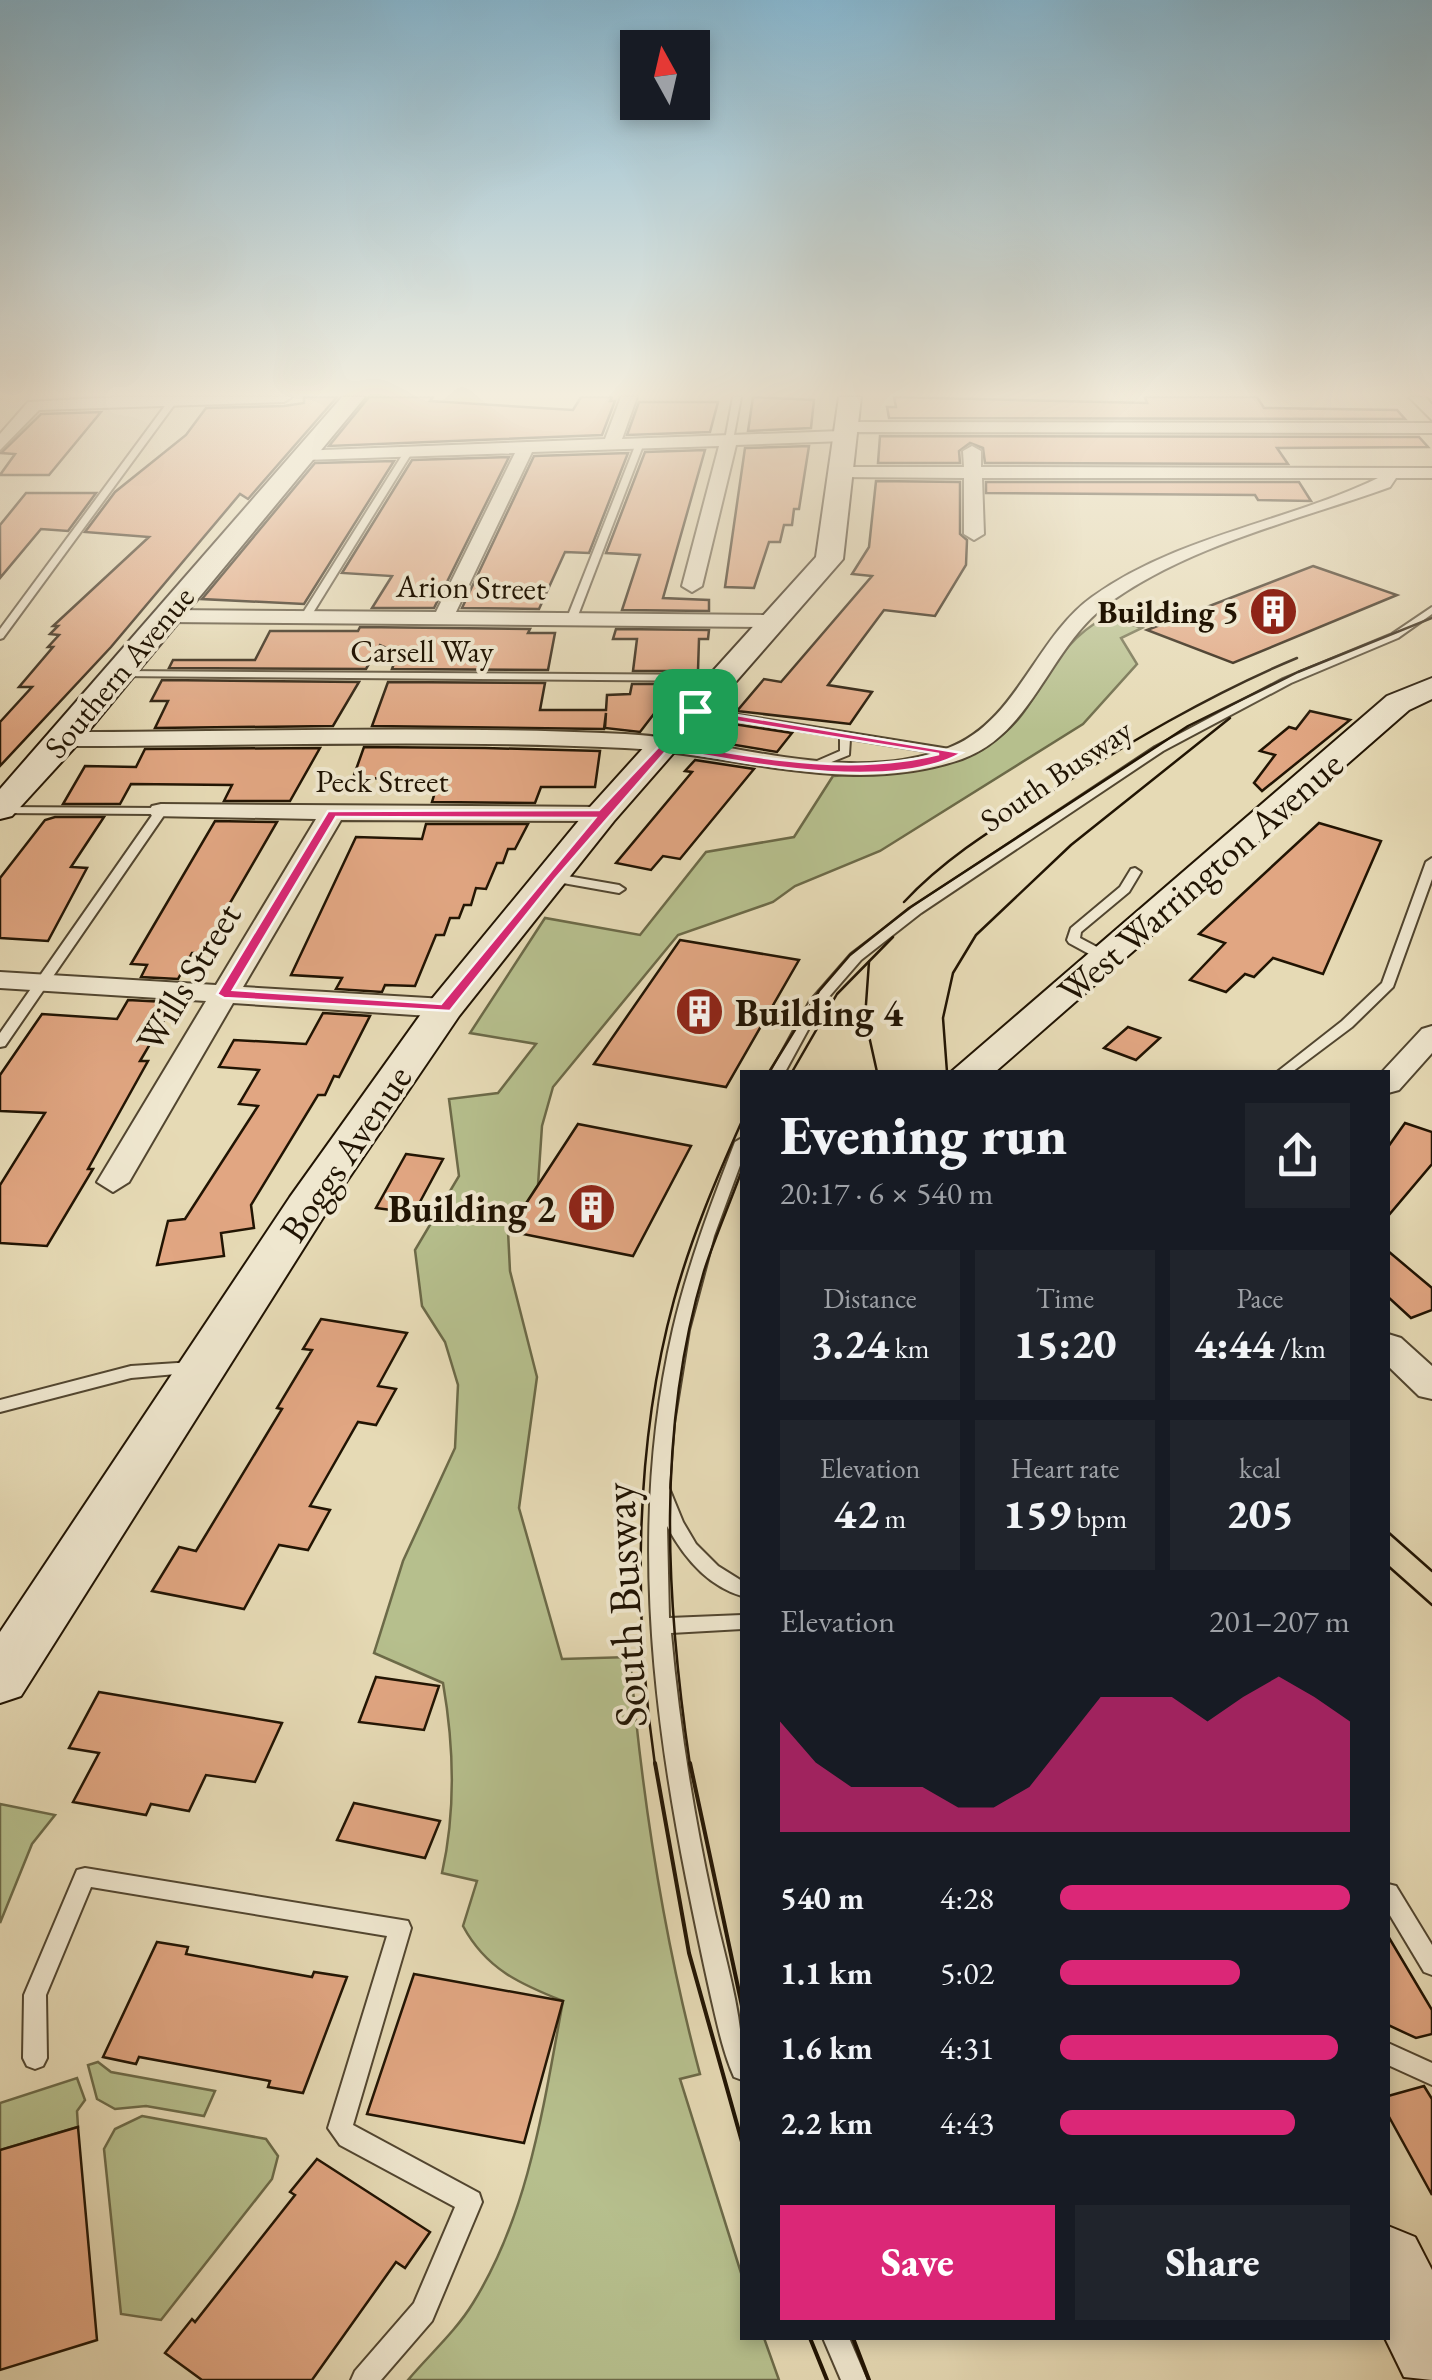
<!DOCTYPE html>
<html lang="en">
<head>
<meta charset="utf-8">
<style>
	body { margin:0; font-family:"EB Garamond",serif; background:#20242c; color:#f1f3f6; height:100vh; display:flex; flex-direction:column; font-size:38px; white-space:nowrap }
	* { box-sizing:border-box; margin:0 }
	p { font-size:32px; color:#9ea1a6 }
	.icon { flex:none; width:55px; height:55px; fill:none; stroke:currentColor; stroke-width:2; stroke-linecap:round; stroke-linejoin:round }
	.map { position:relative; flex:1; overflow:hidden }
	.sheet { position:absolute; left:740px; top:1070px; width:650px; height:1270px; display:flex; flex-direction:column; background:#171b24; border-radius:0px; box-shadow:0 5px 15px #0003 }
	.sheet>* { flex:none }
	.needle { width:65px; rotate:352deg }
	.buttons { position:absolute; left:620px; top:30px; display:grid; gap:20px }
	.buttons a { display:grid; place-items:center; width:90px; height:90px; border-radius:0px; background:#171b24; box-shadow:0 5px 15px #0003; font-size:50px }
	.pin { position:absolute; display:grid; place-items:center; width:85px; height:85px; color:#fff; margin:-42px; border-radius:20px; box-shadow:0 5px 15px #0006 }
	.round { display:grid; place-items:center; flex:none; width:105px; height:105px; border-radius:0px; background:#20242c }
	.summary { display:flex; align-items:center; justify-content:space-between; height:170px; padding:0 40px }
	h1 { font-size:55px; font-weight:800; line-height:75px }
	.metrics { display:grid; grid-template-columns:repeat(3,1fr); gap:15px; height:170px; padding:10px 40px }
	.metrics div { display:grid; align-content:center; border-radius:0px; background:#20242c; text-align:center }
	.metrics b { font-size:42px; font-weight:800 }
	.metrics small { font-size:28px; font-weight:400 }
	.metrics p { font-size:28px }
	.chart { height:280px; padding:20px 40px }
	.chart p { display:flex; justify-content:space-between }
	.chart svg { width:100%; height:180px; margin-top:10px; fill:#db2777; opacity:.7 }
	.primary-button { display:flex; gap:20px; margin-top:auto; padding:20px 40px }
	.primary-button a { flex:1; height:115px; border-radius:0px; background:#db2777; color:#fff; font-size:40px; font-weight:800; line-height:115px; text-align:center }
	.primary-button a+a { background:#20242c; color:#f1f3f6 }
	ul { padding:0 40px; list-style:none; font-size:32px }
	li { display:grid; grid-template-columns:160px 120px 1fr; align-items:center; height:75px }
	li i { height:25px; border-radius:12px; background:#db2777 }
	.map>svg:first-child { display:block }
	.green { fill:#b6bf8d; stroke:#6c6a48; stroke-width:2.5 }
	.building { fill:#e1a682; stroke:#211403; stroke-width:2.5 }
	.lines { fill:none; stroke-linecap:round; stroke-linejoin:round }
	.lane-casing { stroke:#524630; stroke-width:4 }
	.street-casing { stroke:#524630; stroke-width:4 }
	.secondary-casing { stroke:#211403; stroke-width:4 }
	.lane { fill:#efe7cf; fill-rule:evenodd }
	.street { fill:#efe7cf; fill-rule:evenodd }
	.secondary { fill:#efe7cf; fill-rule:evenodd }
	.tram-far1 { stroke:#211403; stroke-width:2.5 }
	.tram { stroke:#211403; stroke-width:4 }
	.route { fill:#db2777; stroke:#fff; stroke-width:2.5; fill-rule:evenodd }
	.labels { text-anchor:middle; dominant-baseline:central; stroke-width:8; stroke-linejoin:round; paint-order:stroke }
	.far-street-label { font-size:32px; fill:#211403; stroke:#efe7cf }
	.far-poi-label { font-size:32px; font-weight:bold; fill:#211403; stroke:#efe7cf; text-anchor:end }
	.street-label { font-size:38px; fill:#211403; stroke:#efe7cf }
	.poi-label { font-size:38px; font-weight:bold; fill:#211403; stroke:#efe7cf; text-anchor:start }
	.near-street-label { font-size:45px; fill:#211403; stroke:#efe7cf }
</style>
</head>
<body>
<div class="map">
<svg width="1432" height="2380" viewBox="0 0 1432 2380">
	<rect width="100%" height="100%" fill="#e6dab5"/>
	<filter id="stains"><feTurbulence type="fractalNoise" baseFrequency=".002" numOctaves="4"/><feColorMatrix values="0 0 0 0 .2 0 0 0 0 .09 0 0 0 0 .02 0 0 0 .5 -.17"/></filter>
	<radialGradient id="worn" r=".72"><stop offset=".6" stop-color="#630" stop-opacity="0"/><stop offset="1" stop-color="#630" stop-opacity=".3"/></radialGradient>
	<g class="green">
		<path d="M1107 616 1142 628 1121 638 1137 664 1083 724 880 851 795 886 773 902 678 935 553 1087 542 1126 538 1185 508 1231 510 1271 537 1377 519 1508 562 1659 630 1657C642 1798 663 1936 700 2074L680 2079 742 2276V2338H764L779 2380H408C429 2355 456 2331 473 2303 529 2213 544 2103 563 2001 520 1984 486 1969 463 1926L477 1881 442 1873C456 1810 454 1746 443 1683L374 1653 403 1561 455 1448 458 1385 445 1342 422 1306 415 1250 459 1176 449 1099 498 1093 536 1044 470 1033 545 918 640 935 706 852 794 837 833 776C900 771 979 773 1023 713 1053 672 1060 642 1107 616Z"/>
		<polygon points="0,1804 55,1815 32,1844 0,1923"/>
		<polygon points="98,2062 111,2072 215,2091 204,2116 146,2106 115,2109 97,2099 88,2065"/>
		<polygon points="77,2078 85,2100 77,2111 78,2127 0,2150 0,2103"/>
		<polygon points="142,2116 266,2139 278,2156 272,2179 161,2320 121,2314 104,2149 115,2129"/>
	</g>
	<g class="building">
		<polygon points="304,397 337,397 248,499 240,494 111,647 0,766 0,722 32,687 19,687 53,647 48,647 59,635 50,634 58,626 53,626 149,537 85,532 115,492 186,435 206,408 284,406 304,403"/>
		<polygon points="369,397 433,397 430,401 573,410 581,397 612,397 610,401 615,401 602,435 329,446"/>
		<polygon points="753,397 814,400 811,428 748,431"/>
		<polygon points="894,397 1147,403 1145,397 1257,397 1264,408 1397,410 1405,419 889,418 887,407 896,407"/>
		<polygon points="639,402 718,402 710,432 627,435"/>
		<polygon points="101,412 49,475 0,475 15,454 1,453 41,414"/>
		<polygon points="880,436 1419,437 1428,447 1277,448 1288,464 985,463 983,448 970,443 959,451 960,463 878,463"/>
		<polygon points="809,446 799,509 794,509 792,525 784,525 780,542 769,542 754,588 725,587 745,448"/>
		<polygon points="705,450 663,598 709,600 709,611 622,610 640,555 606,553 645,452"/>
		<polygon points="628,453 589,553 565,552 539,609 462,608 534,456"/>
		<polygon points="509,457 434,608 372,608 392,576 342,573 412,460"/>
		<polygon points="394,461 304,604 202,599 315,463"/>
		<polygon points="876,481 960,482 960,534 967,540 966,565 935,616 884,610 828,685 872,692 850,724 737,711 764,679 781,682 872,576 852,574 869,547"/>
		<polygon points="986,482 1299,482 1311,501 1258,500 1255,495 986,493"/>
		<polygon points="26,493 96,493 68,531 41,529 0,578 0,525"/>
		<polygon points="1313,566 1397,595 1233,663 1147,630"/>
		<polygon points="360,627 530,629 528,633 555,633 548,670 392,669 398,653 380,645 366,669 169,668 173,660 255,660 270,631 358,631"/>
		<polygon points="616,629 709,630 708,639 699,639 698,671 633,671 637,639 613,639"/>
		<polygon points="162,680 359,682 333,726 155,728 168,701 151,701"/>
		<polygon points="388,682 545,683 540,710 606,710 607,695 630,694 632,684 676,684 667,696 667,706 660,706 640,732 605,728 606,713 604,729 372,726"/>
		<polygon points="1310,711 1350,720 1262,791 1254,783 1275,755 1260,751 1289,727 1296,729"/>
		<polygon points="727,723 792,733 777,752 711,741"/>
		<polygon points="364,747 485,748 600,751 595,787 541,787 535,803 432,802 439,779 353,778"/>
		<polygon points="320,748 290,801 224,801 232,785 131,784 120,804 63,804 85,766 136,767 145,749"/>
		<polygon points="695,760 754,769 680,859 663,856 651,870 616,863 692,772 685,771"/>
		<polygon points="55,817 104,817 71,867 87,868 48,941 0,938 0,878 45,820"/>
		<polygon points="215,821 277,822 201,953 192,953 178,979 141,977 147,965 131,964"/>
		<polygon points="1319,823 1381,841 1323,974 1273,958 1254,977 1245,974 1226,992 1190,980 1225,943 1199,934"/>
		<polygon points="426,824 528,824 515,849 508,849 503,863 497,863 486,889 476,888 471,905 464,905 459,918 450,918 444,935 436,935 415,986 385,985 382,992 336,989 342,978 291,975 356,837 422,839"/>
		<polygon points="680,940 799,960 726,1087 594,1064"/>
		<polygon points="128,1000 166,1002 156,1021 163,1022 140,1061 148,1061 88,1169 93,1169 47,1246 0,1243 0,1185 45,1113 0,1111 0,1075 42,1014 117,1019"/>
		<polygon points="323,1013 370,1016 339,1077 334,1076 325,1095 318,1095 251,1205 254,1228 221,1233 224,1256 157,1265 168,1221 185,1219 258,1106 239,1104 259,1070 219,1067 234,1040 306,1044"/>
		<polygon points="1128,1027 1160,1038 1136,1060 1104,1048"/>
		<polygon points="1405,1123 1432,1132 1432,1164 1388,1216 1388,1147"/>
		<polygon points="578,1124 691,1146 633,1256 508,1231"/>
		<polygon points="406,1154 443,1159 414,1213 376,1208"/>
		<polygon points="1388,1251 1432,1288 1432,1310 1411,1318 1388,1297"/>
		<polygon points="321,1319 407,1333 378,1386 396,1389 376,1425 358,1422 310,1506 330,1510 308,1550 279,1545 244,1609 152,1591 179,1547 196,1551 282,1409 277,1408 312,1350 303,1349"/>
		<polygon points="376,1677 439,1686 424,1730 359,1722"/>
		<polygon points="99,1692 282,1723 255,1782 206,1775 189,1811 151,1804 146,1815 73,1802 99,1753 69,1748"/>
		<polygon points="354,1803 440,1821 425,1858 337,1840"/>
		<polygon points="1388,1936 1432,2010 1432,2034 1416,2038 1388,2025"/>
		<polygon points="157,1942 188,1947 186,1954 312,1977 314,1972 347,1977 303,2093 268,2087 270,2081 139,2057 136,2064 103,2057"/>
		<polygon points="414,1974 563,2001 524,2143 367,2114"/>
		<polygon points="1424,2086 1432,2099 1432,2195 1388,2115 1388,2096"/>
		<polygon points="78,2127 97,2340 0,2370 0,2150"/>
		<polygon points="317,2159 430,2232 405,2268 396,2262 312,2380 202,2380 165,2353 192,2319 195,2322 295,2195 290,2192"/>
	</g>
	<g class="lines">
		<defs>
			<g id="lane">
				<polygon points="733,397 741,397 733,440 729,442 725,440"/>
				<polygon points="170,399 177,401 3,638 0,639 0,629"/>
				<polygon points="637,441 644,443 577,618 569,620 567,618"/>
				<polygon points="406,449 413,451 311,616 303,618 301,616"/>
				<polygon points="1432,607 1432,614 1398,638 1291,683 1163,751 921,913 861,960 821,1006 785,1072 771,1072 810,1001 851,954 913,907 1155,747 1283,679 1392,634"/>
				<polygon points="121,671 723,675 728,678 723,681 117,676 116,674"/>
				<polygon points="695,708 956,750 961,753 956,756 850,739 849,755 814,769 810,768 810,764 840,751 840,737 691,713 690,711"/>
				<polygon points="0,807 161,808 167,811 5,1046 0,1047 0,1033 153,814 0,813"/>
				<polygon points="1432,858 1432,879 1393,987 1352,1027 1292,1072 1277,1072 1342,1021 1382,983 1426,862"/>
				<polygon points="1135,868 1141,872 1129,892 1081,932 1080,938 1112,955 1112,961 1102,961 1069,943 1067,940 1071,928 1120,887 1131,869"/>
				<polygon points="550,873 619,885 625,889 619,893 546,880 546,874"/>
				<path d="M742 1138V1160L714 1236 689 1330 674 1423 669 1488 683 1522 696 1544 718 1566 742 1581V1596C708 1586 684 1558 667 1526L669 1618 742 1615V1629L671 1633C679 1723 693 1811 712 1899 724 1958 746 2019 742 2080L734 2077C723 2052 717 2023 711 1997 702 1957 694 1918 686 1878 650 1697 631 1511 673 1329 688 1265 711 1204 735 1142Z"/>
				<polygon points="193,1362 199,1364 201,1368 199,1372 131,1378 0,1412 0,1400 131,1366"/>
				<polygon points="85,1868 408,1921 411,1928 353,2125 479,2193 482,2202 432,2321 381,2380 351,2380 355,2371 414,2303 455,2207 340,2145 328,2128 387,1936 91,1887 46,1995 47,2058 43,2066 35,2069 27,2066 23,2058 24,1995 77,1870"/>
				<polygon points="1388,1884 1396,1886 1432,1945 1432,1975 1424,1972 1388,1912"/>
				<polygon points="1388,2043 1432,2063 1432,2085 1388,2065"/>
				<polygon points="823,2338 849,2338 867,2380 841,2380"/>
			</g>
			<g id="street">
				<polygon points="117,397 292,397 284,402 39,410 0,450 0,434 28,402"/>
				<polygon points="621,397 637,397 622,439 841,431 837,427 845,422 1432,423 1432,433 849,432 852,436 844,441 736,445 702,586 692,592 682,586 719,446 532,452 456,612 775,615 785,621 775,627 167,622 157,616 167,610 436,612 515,453 304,460 295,455 298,451 605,439"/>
				<polygon points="1409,397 1426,397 1432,405 1432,420"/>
				<path d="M972 446 981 451V467L1432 468V478H1396L1390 487C1296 521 1187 545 1105 606 1049 649 1032 734 962 759 850 798 738 754 625 748 439 739 251 746 65 746L53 739 65 732C251 732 439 725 625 734 729 739 846 787 948 748 1017 722 1035 638 1092 597 1179 535 1285 523 1378 478H982L984 534 974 540 964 534V478L840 477 831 472 840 467H964L963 451Z"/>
				<polygon points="161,804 602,807 614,814 602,821 341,820 243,987 445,999 459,1008 445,1017 233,1003 129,1182 113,1192 97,1182 206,1001 0,988 0,972 216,985 316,819 152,816 149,811 152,806"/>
				<polygon points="1432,1026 1432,1053 1399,1090 1388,1093 1388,1072 1382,1072 1422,1029"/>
				<polygon points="1388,1334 1401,1338 1432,1366 1432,1399 1419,1396 1388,1366"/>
			</g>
			<g id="secondary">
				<polygon points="342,397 365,397 76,746 12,816 0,819 0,789"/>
				<polygon points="839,397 861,397 843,559 614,821 459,1016 336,1197 21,1696 0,1703 0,1632 290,1197 431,1000 590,807 816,557"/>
				<polygon points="1432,678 1432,699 1409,710 995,1072 951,1072 1387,696"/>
				<polygon points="1388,2226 1415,2237 1432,2270 1432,2380 1404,2377 1385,2338"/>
			</g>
		</defs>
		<use href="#lane" class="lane-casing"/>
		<use href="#street" class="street-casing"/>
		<use href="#secondary" class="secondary-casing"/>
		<use href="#lane" class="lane"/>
		<use href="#street" class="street"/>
		<use href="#secondary" class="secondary"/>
		<g class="tram-far1">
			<path d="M904 902C945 858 996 827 1046 795 1127 744 1208 695 1297 658"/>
			<polyline points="869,962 865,1018 877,1072"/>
			<polyline points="769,1072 819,991 850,955 909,908 1188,726 1298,672 1432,618"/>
			<polyline points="792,1072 837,994 893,937"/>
			<polyline points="947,1072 943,1018 953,973 976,935 1071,845 1230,718"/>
			<polyline points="1388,1532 1432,1571"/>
			<polyline points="1388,1566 1432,1605"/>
			<path d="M655 1765C633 1616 634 1446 674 1300 691 1238 716 1179 742 1121"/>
			<path d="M690 1765C666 1602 656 1431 704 1271 715 1237 730 1203 742 1170"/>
		</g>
		<g class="tram">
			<polyline points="655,1763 689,1953 742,2142"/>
			<polyline points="690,1763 742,2006"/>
			<polyline points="810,2338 827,2380"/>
			<polyline points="853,2338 869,2380"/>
		</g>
	</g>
	<linearGradient id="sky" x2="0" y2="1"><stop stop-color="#87b7d0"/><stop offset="0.54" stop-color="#f4eede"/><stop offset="1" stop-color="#f4eede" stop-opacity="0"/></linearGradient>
	<rect width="1432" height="731" fill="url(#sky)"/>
	<path class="route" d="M695 708 962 753C891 793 746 763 668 749L555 879 450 1011 224 998 217 994 328 811 599 810ZM697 715 939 754C850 776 761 758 673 743ZM336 817 595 818 441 1004 233 990Z"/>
	<defs>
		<symbol id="building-disc" viewBox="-11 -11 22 22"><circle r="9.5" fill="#8f2418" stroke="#efe7cf"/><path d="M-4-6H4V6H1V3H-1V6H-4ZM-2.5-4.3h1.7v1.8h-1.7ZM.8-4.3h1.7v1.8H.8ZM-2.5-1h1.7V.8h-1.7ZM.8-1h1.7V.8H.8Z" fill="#fff"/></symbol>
	</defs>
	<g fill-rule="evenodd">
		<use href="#building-disc" x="1246" y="584" width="55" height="55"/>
		<use href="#building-disc" x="672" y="984" width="55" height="55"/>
		<use href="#building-disc" x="564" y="1180" width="55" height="55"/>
	</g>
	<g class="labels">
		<g class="far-street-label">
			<text transform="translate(471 587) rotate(1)">Arion Street</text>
			<text x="422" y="651">Carsell Way</text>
			<text transform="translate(119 672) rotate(-50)">Southern Avenue</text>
			<text transform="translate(1056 775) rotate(-34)">South Busway</text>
			<text x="382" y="781">Peck Street</text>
		</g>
		<g class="far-poi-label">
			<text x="1239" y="612">Building 5</text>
		</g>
		<g class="street-label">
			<text transform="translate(1200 877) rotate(-41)">West Warrington Avenue</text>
			<text transform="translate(188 977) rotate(-59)">Wills Street</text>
			<text transform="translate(345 1153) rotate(-56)">Boggs Avenue</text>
		</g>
		<g class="poi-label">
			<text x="735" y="1012">Building 4</text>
			<text x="556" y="1208" text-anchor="end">Building 2</text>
		</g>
		<g class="near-street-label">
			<text transform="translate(624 1605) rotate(-93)">South Busway</text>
		</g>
	</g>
	<rect width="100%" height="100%" filter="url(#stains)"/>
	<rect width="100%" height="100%" fill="url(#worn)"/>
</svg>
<div class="buttons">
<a><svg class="needle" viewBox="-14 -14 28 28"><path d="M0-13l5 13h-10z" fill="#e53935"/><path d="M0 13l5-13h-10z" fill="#9ea1a6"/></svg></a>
</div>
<div class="pin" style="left:695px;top:711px;background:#1e9e55"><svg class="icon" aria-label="arrive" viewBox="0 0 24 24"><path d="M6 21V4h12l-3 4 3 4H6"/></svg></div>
<section class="sheet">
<div class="summary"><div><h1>Evening run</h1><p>20:17 · 6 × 540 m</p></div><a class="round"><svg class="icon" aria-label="share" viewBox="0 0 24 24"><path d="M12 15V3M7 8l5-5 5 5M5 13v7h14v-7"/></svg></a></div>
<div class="metrics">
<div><p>Distance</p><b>3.24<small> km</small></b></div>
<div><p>Time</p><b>15:20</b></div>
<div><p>Pace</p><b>4:44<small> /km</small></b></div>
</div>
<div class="metrics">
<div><p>Elevation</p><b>42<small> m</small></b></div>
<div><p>Heart rate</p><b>159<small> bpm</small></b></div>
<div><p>kcal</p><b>205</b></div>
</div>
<div class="chart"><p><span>Elevation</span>201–207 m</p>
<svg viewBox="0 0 160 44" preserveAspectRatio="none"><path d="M0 44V17L10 27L20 33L30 33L40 33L50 38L60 38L70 33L80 22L90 11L100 11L110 11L120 17L130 11L140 6L150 11L160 17V44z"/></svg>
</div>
<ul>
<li><b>540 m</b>4:28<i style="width:100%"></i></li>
<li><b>1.1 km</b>5:02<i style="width:62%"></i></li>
<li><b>1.6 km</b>4:31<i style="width:96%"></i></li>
<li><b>2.2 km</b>4:43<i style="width:81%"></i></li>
</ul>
<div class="primary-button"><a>Save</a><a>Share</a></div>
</section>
</div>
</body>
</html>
